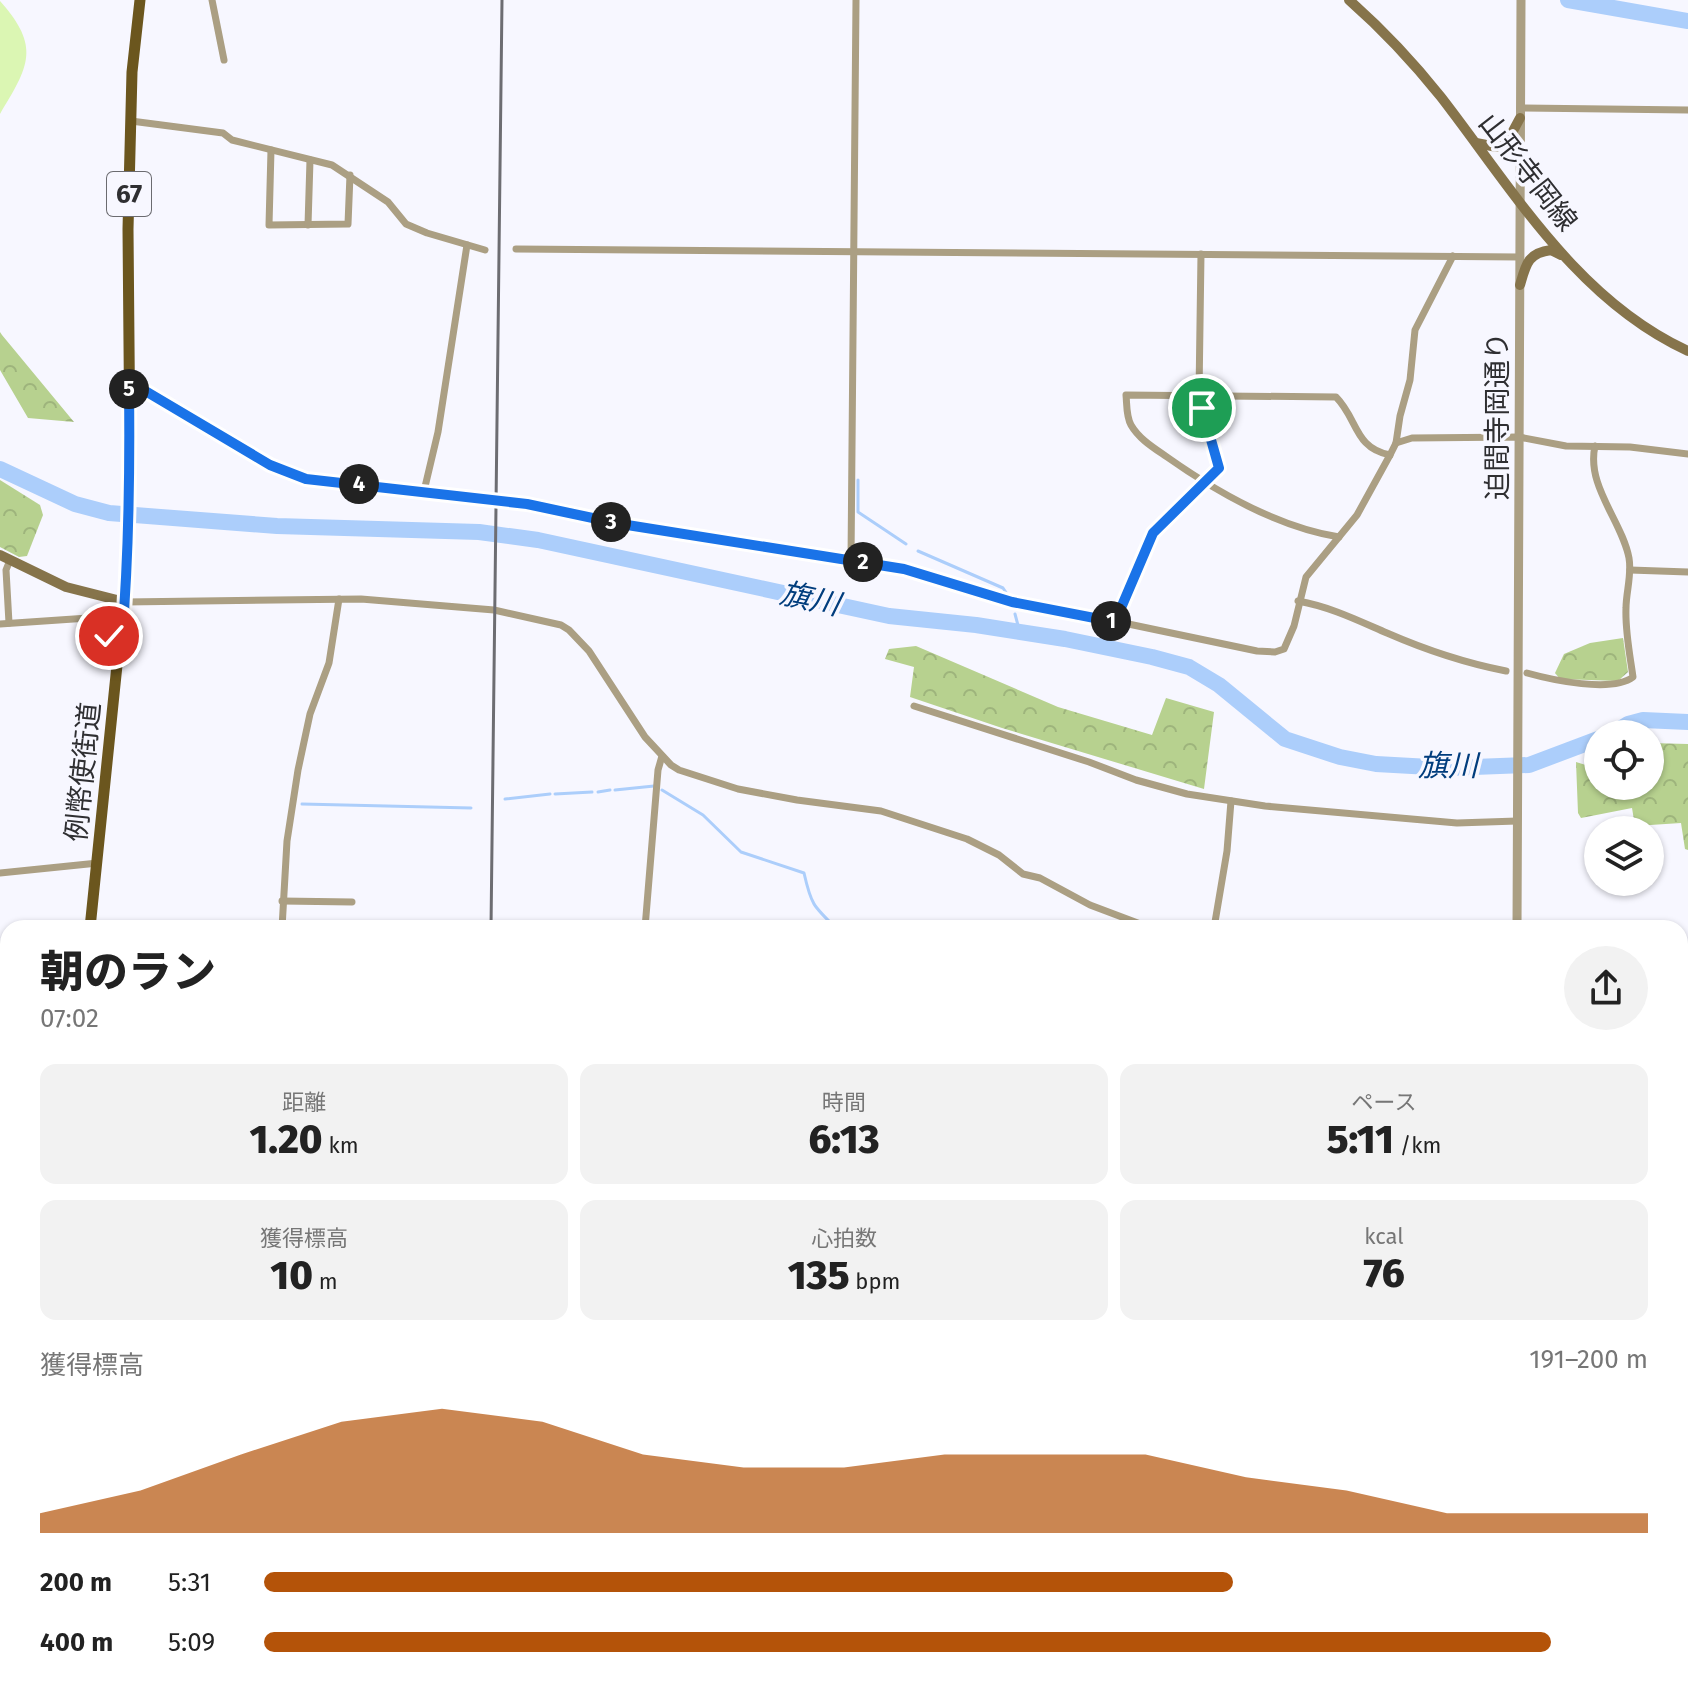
<!DOCTYPE html>
<html lang="ja">
<head>
<meta charset="utf-8">
<style>
	body { margin:0; font-family:"Fira Sans","Noto Sans JP",sans-serif; background:#f2f2f2; color:#222; height:100vh; display:flex; flex-direction:column; font-size:30px; white-space:nowrap }
	* { box-sizing:border-box; margin:0 }
	p { font-size:26px; color:#767676 }
	.icon { flex:none; width:44px; height:44px; fill:none; stroke:currentColor; stroke-width:2; stroke-linecap:round; stroke-linejoin:round }
	.map { position:relative; flex:1; overflow:hidden }
	.panel { position:absolute; left:0px; top:920px; width:1688px; height:768px; display:flex; flex-direction:column; background:#fff; border-radius:24px 24px 0 0; box-shadow:0 2px 6px #0004 }
	.panel>* { flex:none }
	.fabs { position:absolute; left:1584px; top:720px; display:grid; gap:16px }
	.fabs a { display:grid; place-items:center; width:80px; height:80px; border-radius:50%; background:#fff; box-shadow:0 2px 6px #0004; font-size:40px }
	.pin { position:absolute; display:grid; place-items:center; width:68px; height:68px; color:#fff; margin:-34px; border:4px solid #fff; border-radius:50%; box-shadow:0 2px 8px #0007 }
	.km { position:absolute; width:40px; height:40px; margin:-20px; border-radius:50%; background:#222; color:#fff; font-size:22px; line-height:40px; text-align:center }
	.round { display:grid; place-items:center; flex:none; width:84px; height:84px; border-radius:42px; background:#f2f2f2 }
	.headline { display:flex; align-items:center; justify-content:space-between; height:136px; padding:0 40px }
	h1 { font-size:44px; font-weight:800; line-height:60px }
	.figures { display:grid; grid-template-columns:repeat(3,1fr); gap:12px; height:136px; padding:8px 40px }
	.figures div { display:grid; align-content:center; border-radius:16px; background:#f2f2f2; text-align:center }
	.figures b { font-size:40px; font-weight:800 }
	.figures small { font-size:22px; font-weight:400 }
	.figures p { font-size:22px }
	.chart { height:224px; padding:16px 40px }
	.chart p { display:flex; justify-content:space-between }
	.chart svg { width:100%; height:144px; margin-top:8px; fill:#b45309; opacity:.7 }
	ul { padding:0 40px; list-style:none; font-size:26px }
	li { display:grid; grid-template-columns:128px 96px 1fr; align-items:center; height:60px }
	li i { height:20px; border-radius:10px; background:#b45309 }
	.map>svg:first-child { display:block }
	.forest { fill:url(#forest-crowns) }
	.park { fill:#dbf6b3 }
	.lines { fill:none; stroke-linecap:round; stroke-linejoin:round }
	.stream { stroke:#accefb; stroke-width:3 }
	.river { stroke:#accefb; stroke-width:16 }
	.minor { stroke:#ab9f83; stroke-width:7 }
	.tertiary { stroke:#ab9f83; stroke-width:9 }
	.secondary { stroke:#86744b; stroke-width:10 }
	.primary { stroke:#6b561e; stroke-width:11 }
	.rail { stroke:#6d6d72; stroke-width:3 }
	.route-casing { stroke:#fff; stroke-width:16 }
	.route { stroke:#1a73e8; stroke-width:10 }
	.labels { text-anchor:middle; dominant-baseline:central; stroke-width:7; stroke-linejoin:round; paint-order:stroke }
	.shield { fill:#f7f7ff; stroke:#6b6b70; stroke-width:2 }
	.shield-label { font-size:26px; font-weight:bold; fill:#2f2f32 }
	.street-label { font-size:28px; fill:#2f2f32; stroke:#f7f7ff }
	.water-label { font-size:30px; font-style:italic; fill:#013d7d; stroke:#f7f7ff }
</style>
</head>
<body>
<div class="map">
<svg width="1688" height="1688" viewBox="0 0 1688 1688">
	<defs>
		<pattern id="forest-crowns" width="20" height="18" patternUnits="userSpaceOnUse" patternTransform="scale(2)"><rect width="20" height="18" fill="#b7d18f"/><path d="M2 6a3 3 0 1 1 6 0M12 15a3 3 0 1 1 6 0" fill="none" stroke="#9eb47c"/></pattern>
	</defs>
	<rect width="100%" height="100%" fill="#f7f7ff"/>
	<g class="forest">
		<polygon points="0,332 2,335 74,422 28,418 0,370"/>
		<polygon points="0,480 40,505 43,515 27,556 19,557 0,547"/>
		<polygon points="1623,638 1628,672 1618,681 1560,679 1555,673 1564,654 1590,643"/>
		<polygon points="916,646 1058,707 1152,735 1166,698 1214,712 1204,789 1002,728 910,697 914,667 885,659 889,649"/>
		<polygon points="1650,743 1688,744 1688,850 1685,849 1681,823 1635,826 1632,808 1581,818 1578,813 1576,762 1589,766 1598,762 1598,786 1650,786"/>
	</g>
	<path class="park" d="M0 1C41 47 29 66 0 114Z"/>
	<g class="lines">
		<g class="stream">
			<polyline points="858,480 858,512 906,544"/>
			<polyline points="918,551 1003,588 1007,594"/>
			<polyline points="1015,614 1020,633"/>
			<polyline points="615,790 654,786"/>
			<path d="M662 790 703 815 741 852 804 873C811 904 813 906 836 928"/>
			<polyline points="598,792 610,790"/>
			<polyline points="555,794 592,792"/>
			<polyline points="505,799 550,794"/>
			<polyline points="302,804 471,808"/>
		</g>
		<g class="river">
			<polyline points="1568,0 1688,21"/>
			<polyline points="0,469 75,504 109,513 277,526 479,532 538,540 889,616 976,625 1065,639 1152,657 1189,667 1219,685 1285,739 1340,757 1376,764 1448,768 1529,765 1598,739"/>
			<polyline points="1612,734 1628,724 1643,720 1688,722"/>
		</g>
		<g class="minor">
			<polyline points="212,0 224,60"/>
			<polyline points="1520,108 1688,110"/>
			<polyline points="131,121 223,133 232,140 332,165 388,202 406,224 427,233 485,250"/>
			<polyline points="271,150 269,225 348,224 350,175"/>
			<polyline points="308,225 310,160"/>
			<polyline points="516,249 1520,257"/>
			<polyline points="129,388 142,389 270,465 306,479 527,504 621,524 904,569 1012,602 1057,609 1257,651 1275,652 1284,649 1294,626 1306,577 1357,515 1390,455 1396,443 1400,416 1410,380 1415,330 1453,256"/>
			<polyline points="1396,443 1412,438 1519,437 1566,446 1630,447 1688,454"/>
			<polyline points="424,491 438,432 467,245"/>
			<path d="M1339 537C1277 527 1218 493 1167 457 1154 448 1139 439 1131 425 1126 416 1127 404 1126 395L1336 397C1358 419 1354 448 1390 455"/>
			<polyline points="851,560 856,0"/>
			<polyline points="1630,570 1688,572"/>
			<path d="M1298 601C1331 607 1357 620 1387 633 1426 650 1465 663 1506 671"/>
			<polyline points="125,602 361,599 494,610 561,625 569,630 589,651 645,737 671,765 679,770 738,789 797,800 881,811 967,839 999,855 1023,874 1040,878 1090,905 1151,928"/>
			<polyline points="1115,622 1153,533 1219,468 1199,394 1201,254"/>
			<polyline points="9,623 6,570 10,560"/>
			<polyline points="0,624 103,617 108,621 109,636 122,638"/>
			<path d="M1527 673C1552 680 1612 693 1633 677 1630 655 1625 631 1626 608 1626 592 1632 575 1629 558 1622 521 1586 486 1595 446"/>
			<polyline points="914,706 1089,762 1136,780 1187,794 1265,806 1457,823 1517,821"/>
			<polyline points="0,873 98,863"/>
			<polyline points="282,901 352,902"/>
			<polyline points="282,928 287,841 298,770 310,714 329,663 339,599"/>
			<polyline points="645,928 658,770 662,756"/>
			<polyline points="1214,928 1227,851 1231,801"/>
			<polyline points="0,958 8,958"/>
			<polyline points="0,1100 8,1100"/>
			<polyline points="0,1493 8,1494"/>
			<polyline points="115,1680 131,1687 310,1682 310,1688"/>
			<polyline points="593,1680 593,1688"/>
			<polyline points="1197,1680 1198,1688"/>
			<polyline points="827,1688 827,1680"/>
		</g>
		<g class="tertiary">
			<polyline points="1517,928 1521,0"/>
			<polyline points="1680,1025 1688,1024"/>
			<polyline points="0,1285 8,1285"/>
			<polyline points="1680,1293 1688,1293"/>
			<polyline points="1680,1449 1688,1448"/>
			<polyline points="1451,1688 1452,1680"/>
		</g>
		<g class="secondary">
			<path d="M1349 0C1382 29 1413 62 1441 97 1513 190 1577 300 1688 351"/>
			<polyline points="1476,143 1497,147 1506,144 1520,118"/>
			<path d="M1520 285C1526 264 1528 253 1551 250L1561 255"/>
			<polyline points="0,555 66,587 125,602"/>
		</g>
		<g class="primary">
			<polyline points="90,928 127,568 130,458 128,229 132,72 140,0"/>
			<polyline points="71,1680 72,1688"/>
		</g>
		<g class="rail">
			<polyline points="491,928 502,0"/>
			<polyline points="482,1688 482,1680"/>
		</g>
	</g>
	<g class="lines">
		<defs>
			<path id="route" d="M109 636 122 638C129 554 130 471 129 388L142 389 270 465 306 479 527 504 621 524 904 569 1012 602 1115 622 1153 533 1219 468 1202 408"/>
		</defs>
		<use href="#route" class="route-casing"/>
		<use href="#route" class="route"/>
	</g>
	<g class="labels">
		<rect class="shield" x="107" y="172" width="44" height="44" rx="6"/>
		<g class="shield-label">
			<text x="129" y="194">67</text>
		</g>
		<g class="street-label">
			<text transform="translate(1528 172) rotate(52)">山形寺岡線</text>
			<text transform="translate(1497 416) rotate(-90)">迫間寺岡通り</text>
			<text transform="translate(83 772) rotate(-84)">例幣使街道</text>
		</g>
		<g class="water-label">
			<text transform="translate(810 599) rotate(12)">旗川</text>
			<text x="1448" y="766">旗川</text>
		</g>
	</g>
</svg>
<div class="fabs">
<a><svg class="icon" aria-label="locate" viewBox="0 0 24 24"><circle cx="12" cy="12" r="6"/><path d="M12 2v4M12 18v4M2 12h4M18 12h4"/></svg></a>
<a><svg class="icon" aria-label="layers" viewBox="0 0 24 24"><path d="M12 4l9 5-9 5-9-5zM3 14l9 5 9-5"/></svg></a>
</div>
<div class="pin" style="left:1202px;top:408px;background:#1e9e55"><svg class="icon" aria-label="arrive" viewBox="0 0 24 24"><path d="M6 21V4h12l-3 4 3 4H6"/></svg></div>
<div class="pin" style="left:109px;top:636px;background:#d93025"><svg class="icon" aria-label="check" viewBox="0 0 24 24"><path d="M5 12l5 5 9-10"/></svg></div>
<b class="km" style="left:1111px;top:621px">1</b>
<b class="km" style="left:863px;top:562px">2</b>
<b class="km" style="left:611px;top:522px">3</b>
<b class="km" style="left:359px;top:484px">4</b>
<b class="km" style="left:129px;top:389px">5</b>
<section class="panel">
<div class="headline"><div><h1>朝のラン</h1><p>07:02</p></div><a class="round"><svg class="icon" aria-label="share" viewBox="0 0 24 24"><path d="M12 15V3M7 8l5-5 5 5M5 13v7h14v-7"/></svg></a></div>
<div class="figures">
<div><p>距離</p><b>1.20<small> km</small></b></div>
<div><p>時間</p><b>6:13</b></div>
<div><p>ペース</p><b>5:11<small> /km</small></b></div>
</div>
<div class="figures">
<div><p>獲得標高</p><b>10<small> m</small></b></div>
<div><p>心拍数</p><b>135<small> bpm</small></b></div>
<div><p>kcal</p><b>76</b></div>
</div>
<div class="chart"><p><span>獲得標高</span>191–200 m</p>
<svg viewBox="0 0 160 44" preserveAspectRatio="none"><path d="M0 44V38L10 31L20 20L30 10L40 6L50 10L60 20L70 24L80 24L90 20L100 20L110 20L120 27L130 31L140 38L150 38L160 38V44z"/></svg>
</div>
<ul>
<li><b>200 m</b>5:31<i style="width:70%"></i></li>
<li><b>400 m</b>5:09<i style="width:93%"></i></li>
</ul>
</section>
</div>
</body>
</html>
